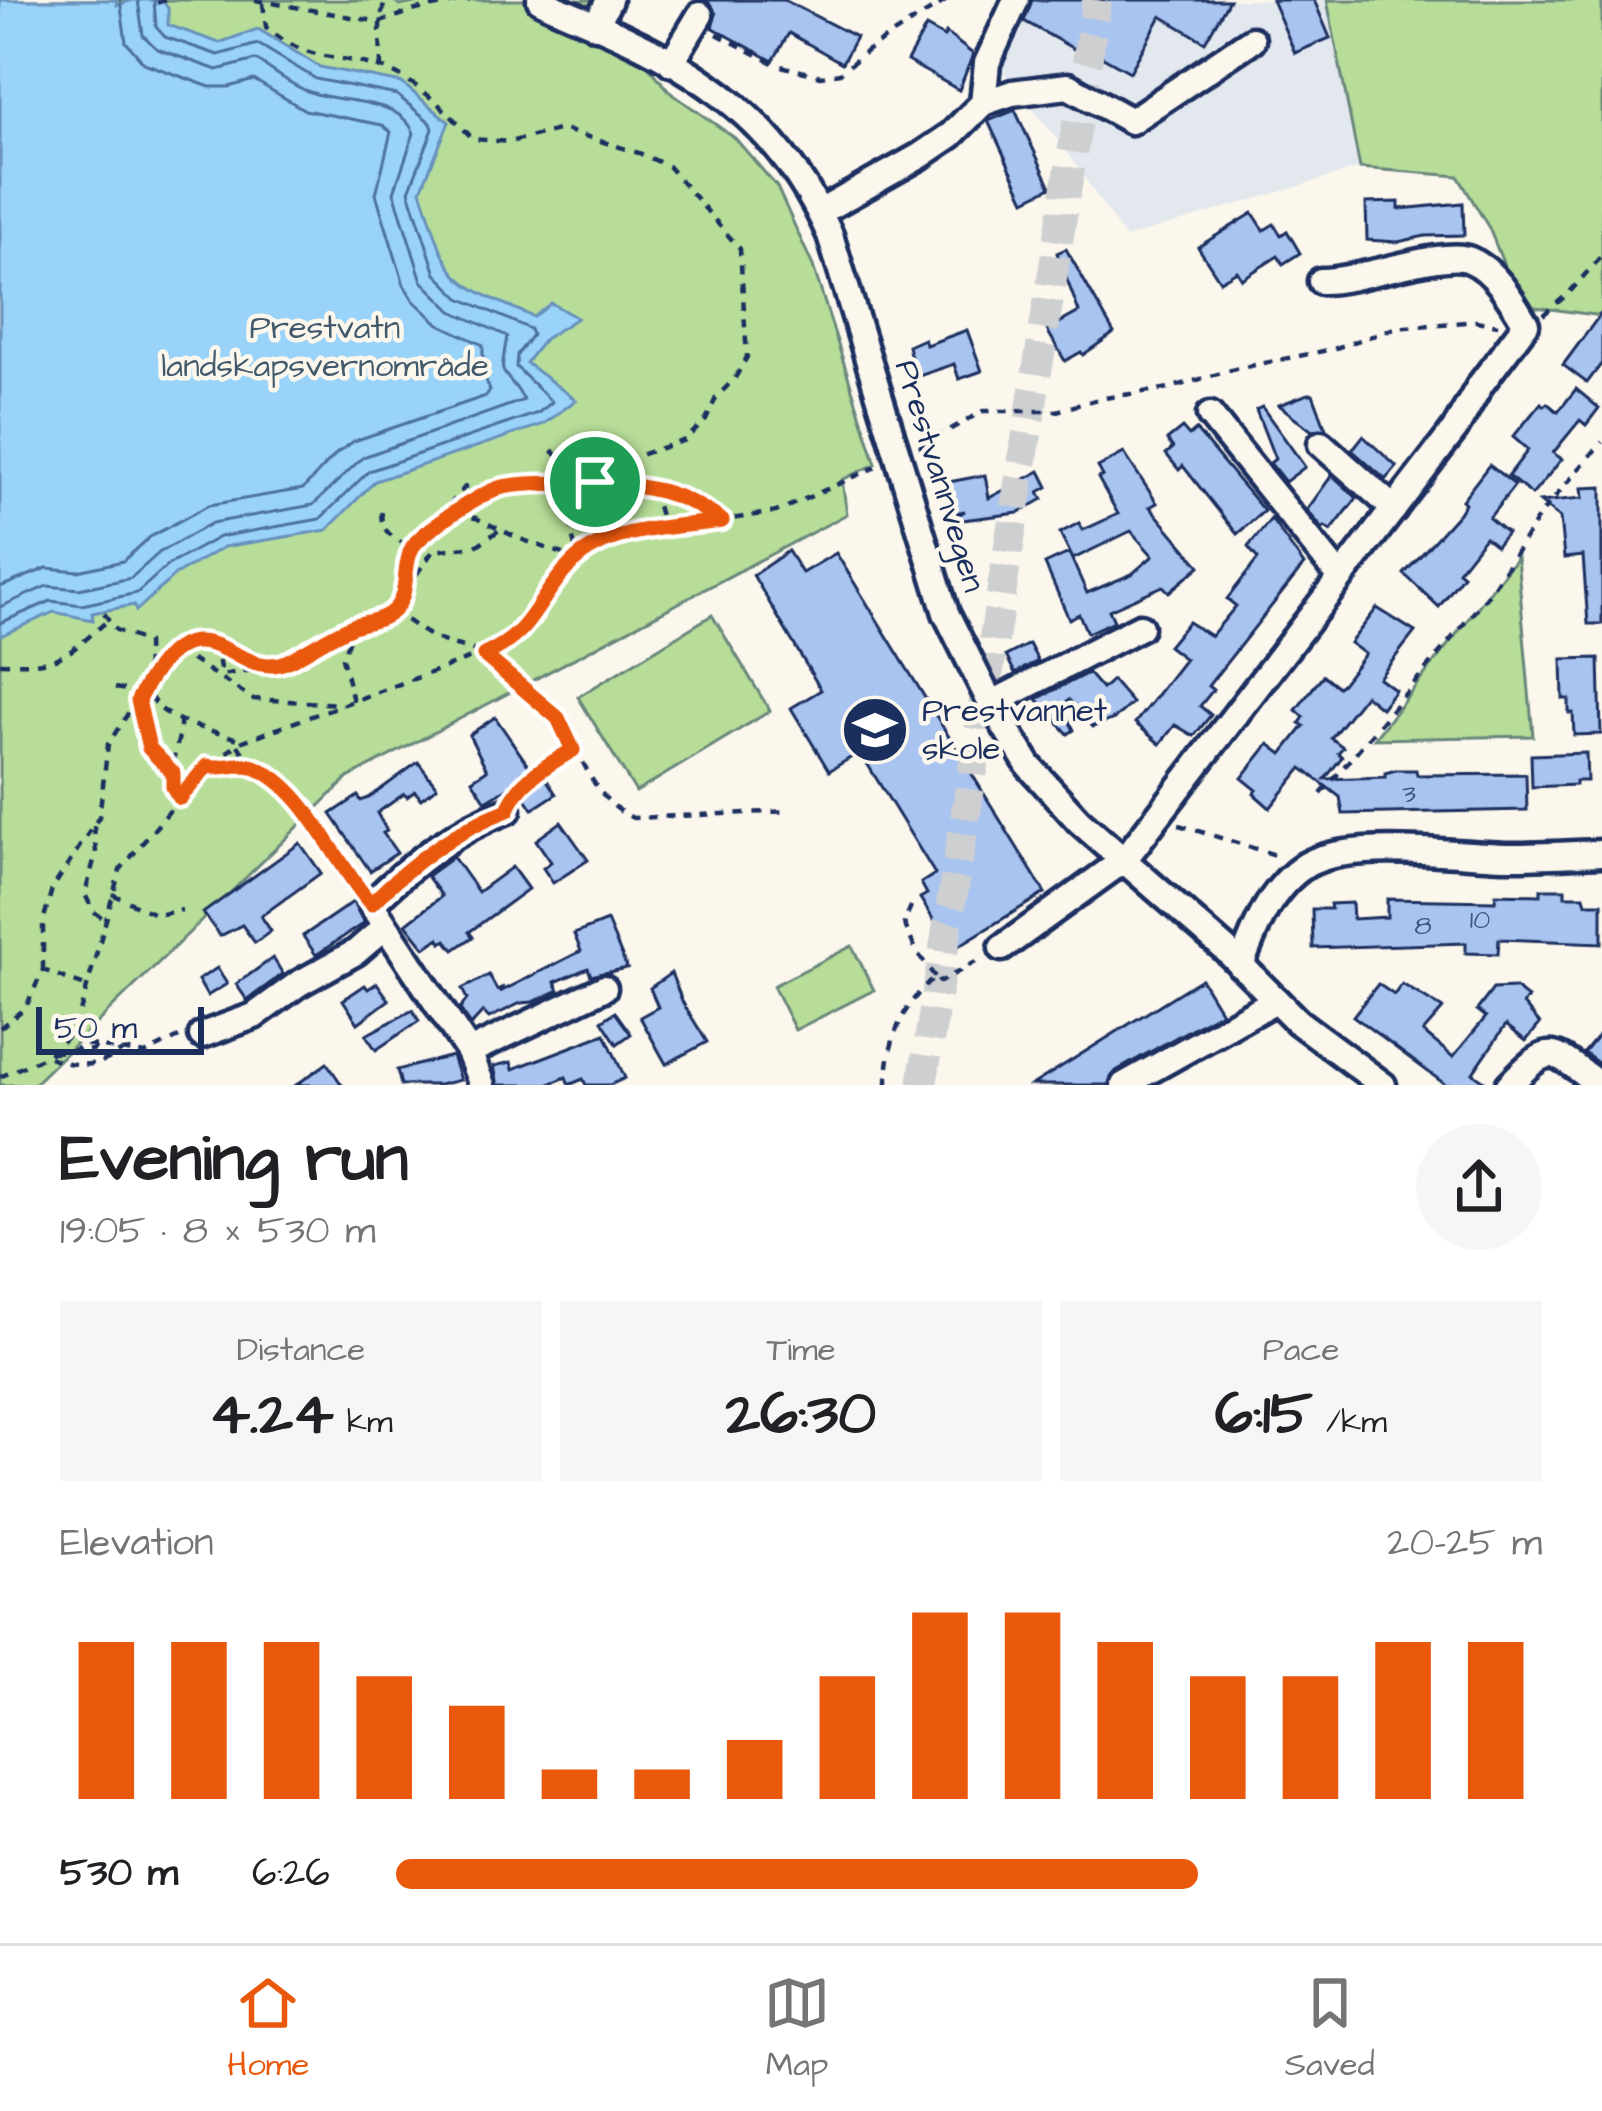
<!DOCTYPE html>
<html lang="en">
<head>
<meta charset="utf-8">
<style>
	body { margin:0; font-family:"Architects Daughter",sans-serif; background:#f6f6f6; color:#202124; height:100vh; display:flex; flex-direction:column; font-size:45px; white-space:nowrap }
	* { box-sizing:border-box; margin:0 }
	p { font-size:39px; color:#757577 }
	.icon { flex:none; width:66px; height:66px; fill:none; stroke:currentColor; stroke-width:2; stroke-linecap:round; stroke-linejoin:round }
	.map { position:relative; height:1085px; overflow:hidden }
	.details { display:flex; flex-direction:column; background:#fff; flex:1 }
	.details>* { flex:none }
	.scale { position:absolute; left:36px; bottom:30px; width:168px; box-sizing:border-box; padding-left:12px; border:6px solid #1b2f5e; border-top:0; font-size:33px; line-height:42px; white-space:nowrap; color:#1b2f5e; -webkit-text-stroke:9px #fbf7ec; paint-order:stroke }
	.pin { position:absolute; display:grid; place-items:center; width:102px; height:102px; color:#fff; margin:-51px; border:6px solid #fff; border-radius:50%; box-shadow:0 3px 12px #0007 }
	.round { display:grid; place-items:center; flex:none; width:126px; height:126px; border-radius:63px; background:#f6f6f6 }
	.summary { display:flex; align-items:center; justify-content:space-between; height:204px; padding:0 60px }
	h1 { font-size:66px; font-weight:800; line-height:90px }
	.metrics { display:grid; grid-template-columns:repeat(3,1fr); gap:18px; height:204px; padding:12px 60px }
	.metrics div { display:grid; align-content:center; border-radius:0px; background:#f6f6f6; text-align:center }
	.metrics b { font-size:60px; font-weight:800 }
	.metrics small { font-size:33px; font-weight:400 }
	.metrics p { font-size:33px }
	.chart { height:336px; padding:24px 60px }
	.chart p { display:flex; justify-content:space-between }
	.chart svg { width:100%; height:216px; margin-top:12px; stroke:#ea580c; stroke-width:6 }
	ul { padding:0 60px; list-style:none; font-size:39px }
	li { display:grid; grid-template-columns:192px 144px 1fr; align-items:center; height:90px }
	li i { height:30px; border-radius:15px; background:#ea580c }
	.menu { display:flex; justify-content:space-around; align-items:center; height:168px; border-top:3px solid #e0e0e0; background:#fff; font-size:33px; color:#757577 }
	.menu a { display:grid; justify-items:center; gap:6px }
	.menu .active { color:#ea580c }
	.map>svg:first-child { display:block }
	.built { fill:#e2e8ee }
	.green { fill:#b7dd98; stroke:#69867b; stroke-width:3 }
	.water { fill:#9ad3fa; stroke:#6791bc; stroke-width:3 }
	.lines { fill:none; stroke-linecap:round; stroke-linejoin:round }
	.shore { stroke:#4e719c; stroke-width:3 }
	.building { fill:#a9c4f1; stroke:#1b2f5e; stroke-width:3 }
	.major-tunnel { stroke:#cecfd0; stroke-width:30; stroke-dasharray:30 15; stroke-linecap:butt }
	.minor-casing { stroke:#1b2f5e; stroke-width:33 }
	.path { stroke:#1b2f5e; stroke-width:4.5; stroke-dasharray:9 9; stroke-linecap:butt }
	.minor { stroke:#fbf7ec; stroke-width:24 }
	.route-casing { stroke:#fff; stroke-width:24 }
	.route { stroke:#ea580c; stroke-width:15 }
	.labels { text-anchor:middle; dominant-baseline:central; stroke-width:9; stroke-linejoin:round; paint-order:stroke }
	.number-label { font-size:27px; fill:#3e5483 }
	.park-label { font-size:33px; fill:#425a6c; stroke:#fbf7ec }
	.street-label { font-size:33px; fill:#1b2f5e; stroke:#fbf7ec }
	.poi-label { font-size:33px; fill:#1b2f5e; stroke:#fbf7ec; text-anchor:start }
</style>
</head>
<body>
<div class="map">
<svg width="1602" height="1085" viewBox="0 0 1602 1085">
	<rect width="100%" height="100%" fill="#fbf7ec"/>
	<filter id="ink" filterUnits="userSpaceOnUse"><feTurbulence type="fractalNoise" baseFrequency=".00833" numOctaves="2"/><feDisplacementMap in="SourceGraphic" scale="24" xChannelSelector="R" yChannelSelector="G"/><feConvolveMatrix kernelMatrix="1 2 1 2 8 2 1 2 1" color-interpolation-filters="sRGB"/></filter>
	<g filter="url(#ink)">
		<polygon class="built" points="999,0 1327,0 1360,168 1125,238 1068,153 989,54 989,18"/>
		<g class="green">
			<polygon points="0,0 393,0 400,6 429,0 593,0 671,93 735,138 777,187 813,266 876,464 842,480 847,514 348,778 33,1085 0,1085"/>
			<polygon points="1327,0 1602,0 1602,316 1520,305 1489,228 1458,176 1360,168"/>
			<polygon points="1517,557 1533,736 1374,739"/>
			<polygon points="712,615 770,711 636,792 578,697"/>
			<polygon points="852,946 874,990 795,1030 773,986"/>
		</g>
		<path class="water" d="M0 0H116L117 5 133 0H162L168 8V25L219 43 258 29 320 67 402 83 449 122 421 190C451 283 444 278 534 317L551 303 577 318 544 339 526 363 576 400 544 424 375 481 327 530 224 547 175 575 136 611 134 605 92 613 93 620 54 612 0 636Z"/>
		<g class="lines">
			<g class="shore">
				<polyline points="0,587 47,568 78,571 123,561 150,537 209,505 303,489 337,453 354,441 486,396 490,391 483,372 483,345 439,324 414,301 404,285 376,194 391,132 382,125 305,110 254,80 229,87 210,87 144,63 126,42 120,0"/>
				<path d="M0 607 47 586 79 589 131 578 160 552 212 523 313 505 363 457 524 400C500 360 499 386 507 336L452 311 422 281 394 192 414 133C398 97 346 104 313 93 293 87 274 71 256 60L217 70 157 49 143 35 138 0"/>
				<polyline points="0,623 51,601 82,605 137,593 168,565 219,537 320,519 369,471 538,413 552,402 516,367 517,355 532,335 530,329 460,298 436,274 409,191 433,129 431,123 397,95 316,79 258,44 218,55 165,37 156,27 154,0"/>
			</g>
		</g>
		<g class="building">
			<polygon points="706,0 784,0 856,37 842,63 789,33 773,61 712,27 716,14"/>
			<polygon points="1032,0 1229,0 1205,42 1161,16 1130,72 1078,43 1074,49 1024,21"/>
			<polygon points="1272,0 1314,0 1330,38 1295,53"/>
			<polygon points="926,27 944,37 946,33 973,54 959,90 907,61"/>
			<polygon points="1015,110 1051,187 1025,200 988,121"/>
			<polygon points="1399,202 1399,209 1463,203 1464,235 1425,236 1398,242 1367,240 1366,203"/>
			<polygon points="1253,213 1264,230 1274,224 1281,235 1287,231 1300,253 1283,264 1278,256 1242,279 1237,271 1220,281 1198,247"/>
			<polygon points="1066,249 1114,333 1083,355 1081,352 1065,361 1047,330 1079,312 1057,253"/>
			<polygon points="1602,312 1602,363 1587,383 1563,365"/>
			<polygon points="967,330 982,371 959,379 954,364 916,377 908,346 924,339 926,345"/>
			<polygon points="1576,389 1599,408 1586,425 1580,420 1553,453 1562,459 1532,495 1508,476 1528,450 1513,437 1541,403 1544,406 1547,403 1558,412"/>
			<polygon points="1308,394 1313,394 1326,429 1312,431 1279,405"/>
			<polygon points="1262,407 1305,467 1285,482 1270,463 1275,459 1256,410"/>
			<polygon points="1182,428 1189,436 1196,430 1264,511 1237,534 1183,466 1179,470 1166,454 1173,448 1167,440"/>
			<polygon points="1363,436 1397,467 1386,480 1352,450"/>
			<polygon points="1124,453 1157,503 1150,507 1200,566 1169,592 1163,586 1109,610 1114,621 1087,633 1079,614 1069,619 1045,564 1069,553 1087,593 1132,574 1153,556 1131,531 1073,559 1060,533 1079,523 1083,530 1118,514 1098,478 1103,476 1098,467"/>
			<polygon points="1489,465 1515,485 1489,518 1507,533 1496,546 1485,537 1458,571 1463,575 1439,607 1404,574 1459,513 1465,503 1462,500"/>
			<polygon points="1040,471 1048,487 1039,492 1043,499 1018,513 954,521 953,518 965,511 955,513 949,482 985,475 989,498"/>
			<polygon points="1332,475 1357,498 1331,531 1325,527 1323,529 1307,510"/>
			<polygon points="1602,487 1602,624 1588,624 1583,556 1564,558 1560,518 1540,502 1583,498 1582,488"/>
			<polygon points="1271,519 1304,565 1208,686 1213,690 1200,706 1211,715 1194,736 1175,725 1160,744 1135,723 1185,659 1168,646 1188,622 1211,636 1236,606 1227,599 1258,559 1248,547"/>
			<polygon points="788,551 802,573 836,553 1045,893 952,950 920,898 927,894 921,883 935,874 860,752 829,771 791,708 821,690 753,575"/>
			<polygon points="1377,608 1415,632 1379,678 1395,690 1381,708 1365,695 1331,738 1343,747 1338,753 1342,757 1325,779 1385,777 1385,773 1396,770 1416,770 1417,775 1526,774 1527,810 1343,814 1340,797 1302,768 1270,808 1254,794 1257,790 1242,778 1269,744 1282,754 1304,726 1300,723 1304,717 1296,710 1323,675 1338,687 1342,684 1365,654 1350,643"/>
			<polygon points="1029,644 1038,661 1015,673 1006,656"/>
			<polygon points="1599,658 1601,734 1574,735 1573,713 1569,713 1569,699 1563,699 1562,659"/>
			<polygon points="1088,673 1102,689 1112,680 1132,703 1114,719 1093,727 1069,700 1062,707 1074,730 1068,734 1037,699"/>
			<polygon points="495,717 539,781 545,777 556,794 533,809 516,783 486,801 472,780 487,770 469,735"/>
			<polygon points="1586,753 1587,781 1575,781 1575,785 1532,787 1531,755"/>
			<polygon points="418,762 437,787 421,799 415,791 407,797 404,794 377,813 387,831 383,833 397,853 370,871 331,814 358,796 361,801 369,798"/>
			<polygon points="561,822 588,860 553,883 543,868 551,862 536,840"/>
			<polygon points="300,843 321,873 261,916 271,931 255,943 242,925 220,936 203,913"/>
			<polygon points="453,857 478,892 512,867 528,889 469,932 473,937 454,950 446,940 442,943 439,938 425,948 406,924 442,896 427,876"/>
			<polygon points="1541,889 1565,889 1565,896 1584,896 1586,903 1602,903 1602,943 1499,939 1498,954 1466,953 1466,943 1313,948 1312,909 1331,909 1330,904 1352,903 1353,919 1387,917 1387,899 1495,901 1496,894 1541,895"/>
			<polygon points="353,902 364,923 316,955 303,936"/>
			<polygon points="607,921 627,968 591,976 588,968 555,982 559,990 533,1002 521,1003 489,1018 483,1012 471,1025 460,1009 467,999 462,989 489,975 497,990 504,987 500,992 581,951 574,934"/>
			<polygon points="273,958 283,974 247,1000 236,984"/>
			<polygon points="217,968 227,984 207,996 198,980"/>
			<polygon points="671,973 683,1003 707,1042 666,1064 640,1017 658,1007 650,988"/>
			<polygon points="1201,979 1221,1012 1116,1071 1108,1085 1032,1085"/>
			<polygon points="377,983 389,1000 358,1023 343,1000 365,985 368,989"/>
			<polygon points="1378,984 1394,995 1402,984 1443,1009 1423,1032 1453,1057 1486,1017 1477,1010 1493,989 1515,988 1528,998 1523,1004 1540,1024 1526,1041 1506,1025 1473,1073 1490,1085 1446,1085 1353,1016"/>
			<polygon points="413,1010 419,1021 376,1050 366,1035"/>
			<polygon points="615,1012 631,1034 617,1044 602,1021"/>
			<polygon points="1602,1031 1602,1066 1584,1053"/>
			<polygon points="605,1034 625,1078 610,1085 586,1085 583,1079 569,1085 566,1077 547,1085 498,1085 494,1066 511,1062 513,1069"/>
			<polygon points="452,1056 460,1080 439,1085 401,1085 397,1070"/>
			<polygon points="327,1063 342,1085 296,1085"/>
		</g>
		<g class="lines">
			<polyline class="major-tunnel" points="922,1085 1097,0"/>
			<defs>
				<g id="minor">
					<path d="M540 0C568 15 598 24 626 38 720 82 788 139 830 235L946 613 991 704 1029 766 1079 821 1225 949 1298 1022 1383 1085"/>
					<polyline points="596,26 609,0"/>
					<polyline points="671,63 700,15"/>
					<polyline points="983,103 1012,93 1068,86 1131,121 1252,40"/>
					<polyline points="820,212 920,156 951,135 983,103 987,63 1016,0"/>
					<polyline points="1210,415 1340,577"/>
					<polyline points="1321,444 1394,509"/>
					<polyline points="991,704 1140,627"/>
					<path d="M1002 948 1124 860 1455 429 1480 385 1526 324C1513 302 1495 270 1470 260 1444 248 1359 282 1321 281"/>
					<path d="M1241 966C1255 928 1270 888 1306 865 1348 839 1458 855 1509 856 1540 856 1571 854 1602 853"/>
					<polyline points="202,1035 254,1016 298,984 356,952 385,927"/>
					<polyline points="469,1052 604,988"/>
					<path d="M482 1085 469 1052 371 904C411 865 455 829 508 810"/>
					<polyline points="1124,1085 1276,1000"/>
					<path d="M1509 1085C1553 1039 1551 1051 1600 1085"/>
				</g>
			</defs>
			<use href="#minor" class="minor-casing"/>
			<g class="path">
				<polyline points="255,0 380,22 416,10 470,0"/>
				<polyline points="157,3 165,0"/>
				<path d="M263 3 266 27C308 63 334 53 382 68 417 80 449 113 473 139L509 142 562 129 639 153 668 166 740 249 747 357 735 378 716 398 706 420 685 440 640 455 595 482 571 530 578 559 520 539 476 518 454 515"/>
				<polyline points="717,34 777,65 821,76 840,73 868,50 947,0"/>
				<polyline points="381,68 380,22 385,0"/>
				<polyline points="1543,315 1569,293 1602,255"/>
				<polyline points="919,447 983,411 1057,411 1098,399 1170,388 1235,369 1333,349 1395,328 1476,321 1498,325"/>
				<polyline points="552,450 569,467 572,484"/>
				<polyline points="652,489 664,529"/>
				<path d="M382 512C378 531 397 541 412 547"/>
				<polyline points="441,522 448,507 465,487 494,488"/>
				<polyline points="406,589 433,551 476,546 501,529"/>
				<path d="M104 613 116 630 147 642C148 658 144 676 149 692 158 723 217 730 243 741"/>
				<path d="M390 613C407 617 416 629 431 636 447 645 468 646 484 655 502 666 542 699 556 716 584 750 588 798 633 818L790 811"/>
				<polyline points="216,643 221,675 265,668"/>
				<polyline points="176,650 253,699 342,704"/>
				<path d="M0 663C59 665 62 660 106 622"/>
				<polyline points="115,688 142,693"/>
				<polyline points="138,701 149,748 173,773"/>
				<polyline points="353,701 342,658 354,626"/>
				<path d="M238 745C254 773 287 787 307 813 325 835 342 861 358 885"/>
				<polyline points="210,767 251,765"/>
				<polyline points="520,789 547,765 573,750"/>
				<polyline points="1321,794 1489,594 1539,516 1602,442"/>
				<path d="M180 798C162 765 182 749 180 719"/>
				<polyline points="1179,825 1282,857"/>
				<polyline points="94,826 96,853 85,894 93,911 104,919"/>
				<polyline points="112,894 157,915 182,910"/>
				<polyline points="911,906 904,923 916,951 935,977"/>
				<polyline points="43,970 43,922 52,889 99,817 108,744 159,666 176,650 207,641 227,647 256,664 274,667 349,627 382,618 398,606 405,590 412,547 441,522 495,489 595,482 640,486 686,496 722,521"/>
				<polyline points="0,1028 26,1007 43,970 85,986"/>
				<polyline points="52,1052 92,1050 98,1045"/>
				<polyline points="70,1052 85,1044 145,1054 179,1037"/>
				<path d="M49 1057C77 1068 97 1068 122 1051"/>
				<path d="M0 1077 48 1055 67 1037 80 1012 120 870 207 766 243 741 501 647C555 615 549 562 621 536L776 512 876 467"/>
				<path d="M887 1085C887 1041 902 1005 935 977L940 982 981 959"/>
			</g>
			<use href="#minor" class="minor"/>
		</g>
	</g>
	<g class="lines" filter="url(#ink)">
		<defs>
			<path id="route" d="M595 482C650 487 676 489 722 521 673 528 609 526 572 563 535 599 537 631 484 655L558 718 573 750C548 765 517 781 508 810 456 829 410 864 371 904 335 864 306 787 254 767 239 761 223 770 207 766L180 798 173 787V773L149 748 138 700C198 581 234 686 288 661 310 650 330 635 353 626 367 621 384 621 395 609 410 592 402 567 412 548 420 532 486 490 503 487 533 481 565 485 595 482Z"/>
		</defs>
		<use href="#route" class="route-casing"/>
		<use href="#route" class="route"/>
	</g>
	<defs>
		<symbol id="school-disc" viewBox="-11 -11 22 22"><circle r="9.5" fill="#1b2f5e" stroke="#fbf7ec"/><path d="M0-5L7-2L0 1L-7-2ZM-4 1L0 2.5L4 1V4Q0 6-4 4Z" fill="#fff"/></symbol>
	</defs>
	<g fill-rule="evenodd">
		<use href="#school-disc" x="837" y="692" width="76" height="76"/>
	</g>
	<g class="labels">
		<g class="number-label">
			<text x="1409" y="794">3</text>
			<text x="1480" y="920">10</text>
			<text x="1423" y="926">8</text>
		</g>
		<g class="park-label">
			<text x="325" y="328">Prestvatn<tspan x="325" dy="38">landskapsvernområde</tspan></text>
		</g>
		<g class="street-label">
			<text transform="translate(940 476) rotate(73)">Prestvannvegen</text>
		</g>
		<g class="poi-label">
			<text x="922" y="711">Prestvannet<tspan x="922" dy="38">skole</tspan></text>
		</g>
	</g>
</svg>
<div class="scale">50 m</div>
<div class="pin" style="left:595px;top:482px;background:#1e9e55"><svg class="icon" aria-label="arrive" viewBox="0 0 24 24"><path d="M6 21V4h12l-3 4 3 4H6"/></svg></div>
</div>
<section class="details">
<div class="summary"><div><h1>Evening run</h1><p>19:05 · 8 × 530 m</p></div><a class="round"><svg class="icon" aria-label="share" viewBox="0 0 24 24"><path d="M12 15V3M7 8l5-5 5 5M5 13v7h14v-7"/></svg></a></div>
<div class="metrics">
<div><p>Distance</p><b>4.24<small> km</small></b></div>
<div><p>Time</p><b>26:30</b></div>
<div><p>Pace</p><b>6:15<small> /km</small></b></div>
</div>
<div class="chart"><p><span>Elevation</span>20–25 m</p>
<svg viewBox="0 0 160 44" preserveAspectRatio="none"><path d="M5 44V12M15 44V12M25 44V12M35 44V19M45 44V25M55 44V38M65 44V38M75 44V32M85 44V19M95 44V6M105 44V6M115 44V12M125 44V19M135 44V19M145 44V12M155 44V12"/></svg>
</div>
<ul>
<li><b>530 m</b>6:26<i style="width:70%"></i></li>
</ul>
</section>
<nav class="menu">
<a class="active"><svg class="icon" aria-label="home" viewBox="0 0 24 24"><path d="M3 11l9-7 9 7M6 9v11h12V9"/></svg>Home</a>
<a><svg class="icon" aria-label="map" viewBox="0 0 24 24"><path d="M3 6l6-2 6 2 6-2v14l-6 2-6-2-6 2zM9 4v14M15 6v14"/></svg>Map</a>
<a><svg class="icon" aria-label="saved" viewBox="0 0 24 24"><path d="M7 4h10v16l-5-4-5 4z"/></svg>Saved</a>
</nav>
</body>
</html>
